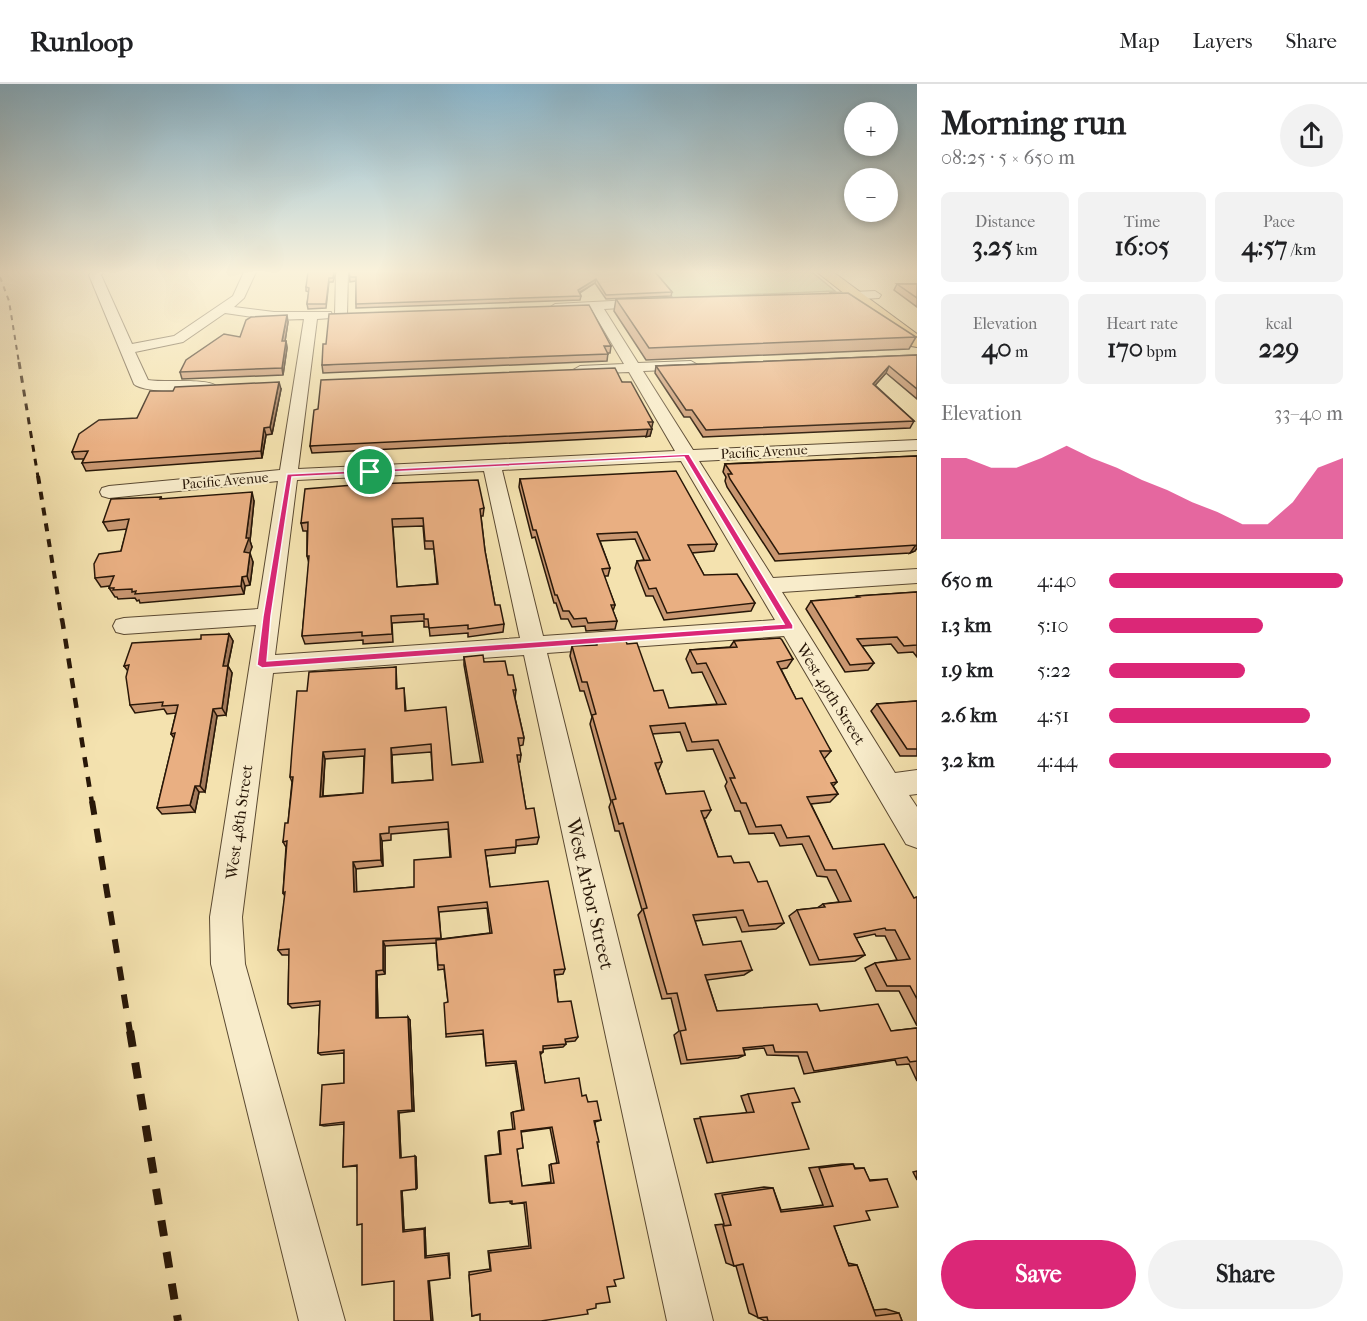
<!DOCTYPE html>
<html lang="en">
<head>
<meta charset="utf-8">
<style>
	body { margin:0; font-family:"IM FELL French Canon",serif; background:#f2f2f2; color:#202124; height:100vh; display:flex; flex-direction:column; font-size:22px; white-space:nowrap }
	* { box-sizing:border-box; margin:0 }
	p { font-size:20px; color:#757577 }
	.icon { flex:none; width:33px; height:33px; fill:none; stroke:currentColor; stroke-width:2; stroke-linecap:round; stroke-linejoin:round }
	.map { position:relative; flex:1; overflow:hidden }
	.side { display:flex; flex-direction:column; background:#fff; width:450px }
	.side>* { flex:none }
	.tools { position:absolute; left:844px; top:18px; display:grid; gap:12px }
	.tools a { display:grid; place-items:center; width:54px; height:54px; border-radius:50%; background:#fff; box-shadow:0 3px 9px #0003; font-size:30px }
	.pin { position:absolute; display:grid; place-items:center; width:51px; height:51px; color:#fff; margin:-26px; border:3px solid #fff; border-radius:50%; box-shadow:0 2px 6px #0007 }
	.round { display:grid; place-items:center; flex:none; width:63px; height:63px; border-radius:32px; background:#f2f2f2 }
	.headline { display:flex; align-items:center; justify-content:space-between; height:102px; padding:0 24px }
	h1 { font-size:33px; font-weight:800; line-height:45px }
	.stats { display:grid; grid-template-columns:repeat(3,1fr); gap:9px; height:102px; padding:6px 24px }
	.stats div { display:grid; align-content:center; border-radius:9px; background:#f2f2f2; text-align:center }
	.stats b { font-size:26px; font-weight:800 }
	.stats small { font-size:16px; font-weight:400 }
	.stats p { font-size:16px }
	.chart { height:168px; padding:12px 24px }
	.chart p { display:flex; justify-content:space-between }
	.chart svg { width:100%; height:108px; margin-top:6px; fill:#db2777; opacity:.7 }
	.button { display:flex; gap:12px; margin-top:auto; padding:12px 24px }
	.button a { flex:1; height:69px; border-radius:36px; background:#db2777; color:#fff; font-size:24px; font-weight:800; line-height:69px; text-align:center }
	.button a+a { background:#f2f2f2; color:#202124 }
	ul { padding:0 24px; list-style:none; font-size:20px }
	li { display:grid; grid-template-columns:96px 72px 1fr; align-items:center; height:45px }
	li i { height:15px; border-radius:8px; background:#db2777 }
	header { display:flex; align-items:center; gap:36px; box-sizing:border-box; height:84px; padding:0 30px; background:#fff; border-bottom:2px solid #e0e0e0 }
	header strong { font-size:28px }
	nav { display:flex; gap:33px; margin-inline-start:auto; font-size:21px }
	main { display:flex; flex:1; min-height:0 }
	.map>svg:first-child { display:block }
	.green { fill:#b7c48e; stroke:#706e4b; stroke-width:1.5 }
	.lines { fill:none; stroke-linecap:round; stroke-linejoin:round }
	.minor-casing { stroke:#5b4a32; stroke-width:2 }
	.major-casing { stroke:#281708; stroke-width:2 }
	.minor { fill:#f8eccb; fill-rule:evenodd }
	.major { fill:#eac178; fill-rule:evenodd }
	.rail-far5 { stroke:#281708; stroke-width:2; stroke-dasharray:5 5; stroke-linecap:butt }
	.rail-far4 { stroke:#281708; stroke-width:3; stroke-dasharray:7 7; stroke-linecap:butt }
	.rail-far3 { stroke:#281708; stroke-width:4; stroke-dasharray:8 8; stroke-linecap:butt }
	.rail-far2 { stroke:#281708; stroke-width:4.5; stroke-dasharray:10 10; stroke-linecap:butt }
	.rail-far1 { stroke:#281708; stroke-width:6; stroke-dasharray:14 14; stroke-linecap:butt }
	.rail { stroke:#281708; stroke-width:8; stroke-dasharray:16 16; stroke-linecap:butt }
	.wall { fill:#c89670; stroke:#281708; stroke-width:1.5; fill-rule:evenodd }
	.shaded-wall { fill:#a37a5b; stroke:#281708; stroke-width:1.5 }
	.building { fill:#e9af82; stroke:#281708; stroke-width:1.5; fill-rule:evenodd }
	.route { fill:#db2777; stroke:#fff; stroke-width:1.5; fill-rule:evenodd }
	.labels { text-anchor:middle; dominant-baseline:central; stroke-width:4.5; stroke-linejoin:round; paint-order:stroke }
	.far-street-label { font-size:14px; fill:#281708; stroke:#f8eccb }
	.street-label { font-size:16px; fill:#281708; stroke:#f8eccb }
	.near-street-label { font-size:20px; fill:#281708; stroke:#f8eccb }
</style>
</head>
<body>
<header>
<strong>Runloop</strong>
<nav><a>Map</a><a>Layers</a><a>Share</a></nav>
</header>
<main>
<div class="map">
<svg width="917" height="1237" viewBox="0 0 917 1237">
	<rect width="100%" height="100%" fill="#f4e2af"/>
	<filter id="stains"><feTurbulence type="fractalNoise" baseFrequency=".00333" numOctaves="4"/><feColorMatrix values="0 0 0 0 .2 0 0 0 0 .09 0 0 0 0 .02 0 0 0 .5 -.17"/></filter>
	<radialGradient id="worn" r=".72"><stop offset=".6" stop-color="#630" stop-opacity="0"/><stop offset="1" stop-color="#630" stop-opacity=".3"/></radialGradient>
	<polygon class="green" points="652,188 812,188 835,207 673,214"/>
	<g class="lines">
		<defs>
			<g id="minor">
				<path d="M91 188H103L101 191 132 260 174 252 233 212 244 188H256L244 214 234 223 274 228H331L332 231 331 234 317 235 298 385 675 367 629 288 580 290 573 286 580 282 624 280 592 226 555 228 549 224 555 220 650 215 656 219 654 222 604 225 638 279 691 277 698 281 691 285 643 287 693 366 917 356V366L699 377 773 494 917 485V499L782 508 895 689 917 686V710L909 711 917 723V764L906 760 784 552 547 569 713 1237H667L524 571 273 589 242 833 245 880 345 1237H299L211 880 210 833 256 541 124 550 116 548 113 542 116 536 124 534 258 525 278 397 109 414 102 412 100 408 102 404 109 402 280 386 304 235 274 236 225 229 183 258 135 268 148 296C163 299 208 294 216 302 207 311 143 309 134 300L89 191ZM681 377 775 536 543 552 502 386ZM484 387 520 554 275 571 297 396Z"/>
				<polygon points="336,188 348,188 347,231 341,235 335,231"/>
				<polygon points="875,207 881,211 879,214 830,217 824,213 830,209"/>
			</g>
			<polygon id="major" points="817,188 833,188 917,250 917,263 911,262"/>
		</defs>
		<use href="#minor" class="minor-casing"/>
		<use href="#major" class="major-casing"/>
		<use href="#minor" class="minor"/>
		<use href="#major" class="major"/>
		<polyline class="rail-far5" points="0,193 9,217 19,279"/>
		<polyline class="rail-far4" points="19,278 38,393"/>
		<polyline class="rail-far3" points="38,392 62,537"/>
		<polyline class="rail-far2" points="62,535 92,719"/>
		<polyline class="rail-far1" points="92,717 130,948"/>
		<polyline class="rail" points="130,947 178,1237"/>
	</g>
	<g class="wall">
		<polygon points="336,188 333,198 329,198 326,224 308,225 307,220 309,208 306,207 306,203"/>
		<polygon points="349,188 655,188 672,208 671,212 606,215 595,199 580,209 581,212 580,216 356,224 356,197 350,198"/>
		<polygon points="897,200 917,200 917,223 894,206"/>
		<polygon points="616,215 916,253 909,265 646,276 614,227"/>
		<polygon points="288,238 285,257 286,257 287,264 283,291 182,295 180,288 240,253"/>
		<polygon points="611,262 610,269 608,269 607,277 323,289 322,281"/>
		<polygon points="917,271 917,315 886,289 875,301 914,337 910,344 703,353 690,333 684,333 655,289 656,282"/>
		<polygon points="622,298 653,338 650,352 312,369 310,362"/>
		<polygon points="281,305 272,350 266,351 262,374 86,387 82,379 84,375 75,375 72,368 137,334"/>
		<polygon points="917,372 917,464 915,467 910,469 775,477 727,403 725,397 726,393 723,388 725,380"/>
		<polygon points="520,395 717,460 714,467 692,469 704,491 755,519 751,527 664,536 653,512 646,512 635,484 637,477 644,476 635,455 600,457 610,484 608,492 604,492 615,521 613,527 617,537 615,545 586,547 585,542 572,543 568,535 561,535 556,519 554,519 535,453 532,454 519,403"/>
		<polygon points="161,413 162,415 254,417 250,457 252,463 249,469 253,478 250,501 245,502 244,510 140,519 139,516 137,517 135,514 118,515 117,513 115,513 109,504 110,502 101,503 95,494 121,467 127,445 108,447 103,438"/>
		<path d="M484 424 483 432H481L485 467 495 521 504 540 503 548 468 553V549L430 552 429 543H424V537L392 539 393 558 363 560V556L305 560 302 552 309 479 307 472V447H303L301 439ZM423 442 425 465H434L437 500 397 503 393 443Z"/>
		<polygon points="917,508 917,573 913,568 898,569 891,560 862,562 874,579 868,586 845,588 806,525 811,517 856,514 857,512"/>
		<polygon points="229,550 233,557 228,582 232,589 226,631 217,632 205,708 199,708 195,728 162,730 157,724 174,654 171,650 176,629 167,630 164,625 135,629 130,621 128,587 124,582 201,555"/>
		<polygon points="734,557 793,575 787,584 781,585 796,615 831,667 824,675 837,698 833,702 838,710 830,718 811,720 833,765 914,814 917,813 917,942 899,907 876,907 865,884 875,879 897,876 885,852 876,852 875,850 856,854 865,871 855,877 810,881 789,832 797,826 817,824 823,820 839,818 827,793 817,792 802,760 780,762 774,749 749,750 740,727 735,727 725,702 727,698 713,665 687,667 680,648 652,650 662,678 658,687 666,710 711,726 706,734 704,734 718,773 734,779 758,798 784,839 776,845 742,848 736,833 695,837 703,861 752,886 744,891 707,896 717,927 820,927 891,947 917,944 917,997 909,980 897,981 895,976 804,990 798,972 767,971 764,964 744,966 745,971 738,974 681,980 674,951 679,947 671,914 662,915 638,831 642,826 619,747 615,747 609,723 611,718 590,640 592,633 584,607 580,607 570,572 572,562 596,561 597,559 654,607 669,624 717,620 702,588 692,589 686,575 690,566 730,563"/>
		<path d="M464 573 484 578 508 591 516 606 515 614 524 654 523 661 519 662 521 671 520 678H518L526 725 539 753 537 760 516 762 515 769 486 772 490 803 565 885 563 890 555 891 558 918 578 953 575 957 565 958 566 960 563 963 543 965V968L540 971 545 999 582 1012 588 1018 601 1036 595 1038 614 1196 607 1203 472 1232 469 1188 490 1185 488 1167 529 1162 524 1119 512 1120 510 1119V1117L490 1119 489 1118 485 1072 500 1070 498 1048 499 1047 513 1046 511 1029 513 1028 522 1026 515 979 486 982 483 950 446 953 448 918 444 885 438 886 436 859 385 862V890L377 891 378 934 410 936 414 1027 399 1029 401 1074 416 1073 417 1104 402 1106 404 1146 425 1144 426 1172 449 1169 450 1191 394 1197 362 1140 357 1082 343 1083 344 1040 324 1042 320 1041 344 999V969L321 971 318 969 320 921 292 924 288 920 289 871H282L278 866 285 812 283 809 286 763 283 758 288 739 292 698 290 693 307 607 396 583 397 605 404 604 406 627 452 681 481 679 464 581ZM431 668 433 696 393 699 392 671ZM364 672 363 709 323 712 325 675ZM448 745 450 773 414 803 356 808V785L383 782 382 757 391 756V750ZM487 824 490 849 441 855 439 828ZM550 1044 557 1079 549 1081 551 1098 522 1102 517 1065 523 1064 521 1048Z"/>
		<polygon points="917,617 917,672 900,672 871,627 877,620"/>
		<polygon points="748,1010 792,1020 713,1078 707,1079 694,1035 747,1029 741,1012"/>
		<polygon points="842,1080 853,1080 855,1084 864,1084 869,1096 887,1095 866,1127 834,1142 848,1179 857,1181 874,1226 886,1225 899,1229 902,1237 765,1237 749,1229 736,1182 734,1182 726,1179 715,1141 724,1140 715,1110 764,1103 773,1104 781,1126 823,1121 809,1084"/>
		<polygon points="917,1087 917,1096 913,1088"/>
	</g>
	<g class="shaded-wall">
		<polygon points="596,195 595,199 577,210 578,206"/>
		<polygon points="287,231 288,238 284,264 282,257"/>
		<polygon points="286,257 287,264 283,291 282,284"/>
		<polygon points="889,282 886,289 870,307 873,300"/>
		<polygon points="279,298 281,305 272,350 270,343"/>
		<polygon points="264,344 266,351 262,374 261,367"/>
		<polygon points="648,345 652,345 650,352 646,353"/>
		<polygon points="252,408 254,417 250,457 252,463 247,477 244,468"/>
		<polygon points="917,461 917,464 915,467 910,469 915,462"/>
		<polygon points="250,469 253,478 250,501 247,492"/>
		<polygon points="242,493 245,502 244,510 241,502"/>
		<polygon points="229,550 233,557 226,590 223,582"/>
		<polygon points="228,582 232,589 226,631 222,624"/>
		<polygon points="213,625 217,632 205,708 200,702"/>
		<polygon points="391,664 392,671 393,706 392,699"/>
		<polygon points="323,668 325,675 322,720 320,713"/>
		<polygon points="195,702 199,708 195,728 190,721"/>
		<polygon points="380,750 382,757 383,782 381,776"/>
		<polygon points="353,778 356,785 357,814 354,808"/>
		<polygon points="383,857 385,862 385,890 383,886"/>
		<polygon points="376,887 377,891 378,938 376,934"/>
		<polygon points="408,933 410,936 414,1027 412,1026"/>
		<polygon points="398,1027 399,1029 401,1075 400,1074"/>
		<polygon points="415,1072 416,1073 417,1104 416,1105"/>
		<polygon points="402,1106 404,1146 403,1148 401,1107"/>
		<polygon points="425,1144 426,1172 425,1174 424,1145"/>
		<polygon points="429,1194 433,1237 431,1237 428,1197"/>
	</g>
	<g class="building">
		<polygon points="308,188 334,188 333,194 329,194 326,220 307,220 309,204 306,203"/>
		<polygon points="349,188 655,188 672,208 606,211 596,195 578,206 581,212 356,220 356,193 350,193"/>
		<polygon points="897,200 917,200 917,214"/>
		<polygon points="848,209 916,253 649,264 616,215"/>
		<polygon points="589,221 611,262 604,262 608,270 322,281 323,260 326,260 329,230"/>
		<polygon points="287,231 282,257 286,257 282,284 180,288 186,276 224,250 240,253 246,236 251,233"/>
		<polygon points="917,271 917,305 889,282 873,300 914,337 706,346 692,326 686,326 656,282"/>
		<polygon points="615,284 622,298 631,298 653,338 648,338 652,345 310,362 314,326 318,325 321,296"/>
		<polygon points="279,298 270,343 264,344 261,367 82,379 88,367 72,368 79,350 99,336 137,334 150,307 173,307 175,303"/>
		<polygon points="917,372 917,461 779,470 730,395 728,390 732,390 725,380"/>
		<polygon points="676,387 717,460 688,461 704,491 737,490 755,519 667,529 656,504 649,505 637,477 650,476 637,448 597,450 610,484 602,485 615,521 611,521 617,537 588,539 586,534 574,535 569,527 563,527 557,511 555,511 536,446 533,446 520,395"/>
		<path d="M478 396 484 424 480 425 485 467 495 521H500L504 540 468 545V541L429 544 428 535H424V530L391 532 392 550 362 552V548L302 552 309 472H307L308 438 301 439 305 405 354 401 375 405V400ZM423 434 425 457H433L438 500 397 503 392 435Z"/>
		<polygon points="252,408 246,454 249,454 244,468 250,469 247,492 242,493 241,502 135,510 136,507 132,508 132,505 113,506 114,504 109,504 114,492 95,494 94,480 99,470 121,467 129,435 103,438 111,415 161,413 160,415"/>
		<polygon points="917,508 917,561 904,562 897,553 857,555 874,579 850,581 811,517 859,513 857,512"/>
		<polygon points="229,550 223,582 228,582 222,624 213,625 200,702 195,702 190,721 157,724 175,649 171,650 178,621 162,622 163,618 130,621 126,593 129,581 124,582 132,559 201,555 201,551"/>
		<polygon points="780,554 782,556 793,575 777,578 796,615 802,614 831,667 820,667 837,698 831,699 838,710 807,713 833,765 884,760 914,814 917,813 917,915 910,902 887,902 875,879 910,875 895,846 886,846 885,844 854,850 865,871 819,876 797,826 825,823 823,820 851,817 836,786 825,786 809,752 787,754 781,741 756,743 746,719 741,719 730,694 735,694 718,656 692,658 685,639 650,642 662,678 655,679 666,710 704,707 711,726 701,727 718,773 731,772 734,779 749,778 758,798 767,797 784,839 749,842 743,826 693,831 703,861 741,857 752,886 705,891 717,927 817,920 820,927 878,920 891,947 917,944 917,977 910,978 907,973 814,987 807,968 775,968 773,961 743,964 745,971 687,976 680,947 686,946 677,909 667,910 643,825 647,824 623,739 619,740 612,716 616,715 592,631 596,630 587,598 582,598 572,562 597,561 597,559 626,557 627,560 637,559 654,607 663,606 669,624 726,620 706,579 697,580 690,566 737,563 734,557"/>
		<path d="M483 571 484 578 505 577 508 591H513L516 606H513L524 654H518L521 671H517L526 725 534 724 539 753 516 756V763L485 766 490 803 548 797 565 885 554 886 558 918 571 917 578 953 565 955 566 960 543 962V968H540L545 999 579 994 582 1012 586 1011 588 1018 597 1017 601 1036 594 1037 599 1058H597L624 1194 614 1196 616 1202 607 1203 610 1218 596 1220V1224L587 1226 588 1230 541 1237H480V1230L472 1232 469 1191 491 1187 489 1169 531 1164 526 1118 512 1120V1117L490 1119 486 1072 501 1070 499 1047 515 1045 513 1028 524 1026 516 977 486 979 483 946 446 950 444 919 448 918 444 881H438L436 856 492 849 487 818 438 823 441 854 383 857V886L376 887V934L408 933 412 1026 398 1027 400 1074 415 1072 416 1105 401 1107 403 1148 424 1145 425 1174 448 1171 450 1194 428 1197 431 1237H394V1197L362 1201V1140L357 1141V1081L343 1083 344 1038 320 1041 322 1001 344 999V966L318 969 320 917 288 920 289 865 278 866 285 808 283 809 287 757 283 758 285 739H288L293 693H290L292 666 297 607H307L309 588 396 583V605L404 604 405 627 446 623 452 681 483 678 464 573ZM431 660 433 696 392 699 391 664ZM365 665 363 709 320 713 323 668ZM448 738 451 773 414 776V803L354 808 353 778 381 776 380 750 389 749V743ZM552 1043 559 1079 551 1080 554 1099 522 1102 517 1065 523 1064 521 1047Z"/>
		<polygon points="917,617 917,665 907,665 877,620"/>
		<polygon points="794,1004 800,1018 792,1019 809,1065 713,1078 700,1033 754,1028 748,1010"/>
		<polygon points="853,1080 855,1085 864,1084 870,1097 887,1095 898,1123 866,1127 870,1136 834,1142 849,1182 857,1181 876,1232 899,1229 902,1237 768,1237 767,1233 758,1234 743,1180 734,1182 723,1142 731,1141 722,1111 773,1104 781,1128 833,1122 819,1084"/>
	</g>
	<linearGradient id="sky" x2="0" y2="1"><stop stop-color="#89b8d1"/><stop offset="0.52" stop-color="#faf2db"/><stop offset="1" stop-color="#faf2db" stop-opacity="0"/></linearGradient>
	<rect width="917" height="361" fill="url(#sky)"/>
	<path class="route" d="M689 370 793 541V545L262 584 257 581 263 532 287 390ZM684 373 784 540 267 577 271 532 292 393Z"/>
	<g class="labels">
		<g class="far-street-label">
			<text transform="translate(764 368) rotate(-3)">Pacific Avenue</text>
			<text transform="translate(225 397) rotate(-5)">Pacific Avenue</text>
		</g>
		<g class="street-label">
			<text transform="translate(831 610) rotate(58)">West 49th Street</text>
			<text transform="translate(239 738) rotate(-82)">West 48th Street</text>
		</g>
		<g class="near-street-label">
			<text transform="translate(590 810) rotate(77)">West Arbor Street</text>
		</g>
	</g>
	<rect width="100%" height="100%" filter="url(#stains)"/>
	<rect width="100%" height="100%" fill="url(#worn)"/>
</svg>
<div class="tools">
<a>+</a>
<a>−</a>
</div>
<div class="pin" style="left:370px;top:388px;background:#1e9e55"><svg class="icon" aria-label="arrive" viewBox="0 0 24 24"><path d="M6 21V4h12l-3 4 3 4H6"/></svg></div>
</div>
<section class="side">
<div class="headline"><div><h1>Morning run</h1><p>08:25 · 5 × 650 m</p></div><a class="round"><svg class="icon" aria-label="share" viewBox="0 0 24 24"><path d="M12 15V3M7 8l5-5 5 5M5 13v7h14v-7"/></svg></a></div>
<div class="stats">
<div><p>Distance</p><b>3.25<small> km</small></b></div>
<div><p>Time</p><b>16:05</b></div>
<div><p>Pace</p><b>4:57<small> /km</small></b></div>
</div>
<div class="stats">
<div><p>Elevation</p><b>40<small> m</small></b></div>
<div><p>Heart rate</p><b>170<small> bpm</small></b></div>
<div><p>kcal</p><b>229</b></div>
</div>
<div class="chart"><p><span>Elevation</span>33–40 m</p>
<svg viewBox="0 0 160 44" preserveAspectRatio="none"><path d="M0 44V11L10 11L20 15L30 15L40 11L50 6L60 11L70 15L80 20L90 24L100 29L110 33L120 38L130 38L140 29L150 15L160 11V44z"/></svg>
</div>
<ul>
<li><b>650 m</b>4:40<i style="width:100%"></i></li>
<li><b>1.3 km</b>5:10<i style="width:66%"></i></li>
<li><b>1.9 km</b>5:22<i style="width:58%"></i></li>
<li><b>2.6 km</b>4:51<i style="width:86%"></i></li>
<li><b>3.2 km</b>4:44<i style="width:95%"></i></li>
</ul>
<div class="button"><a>Save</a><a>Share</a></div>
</section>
</main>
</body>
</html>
